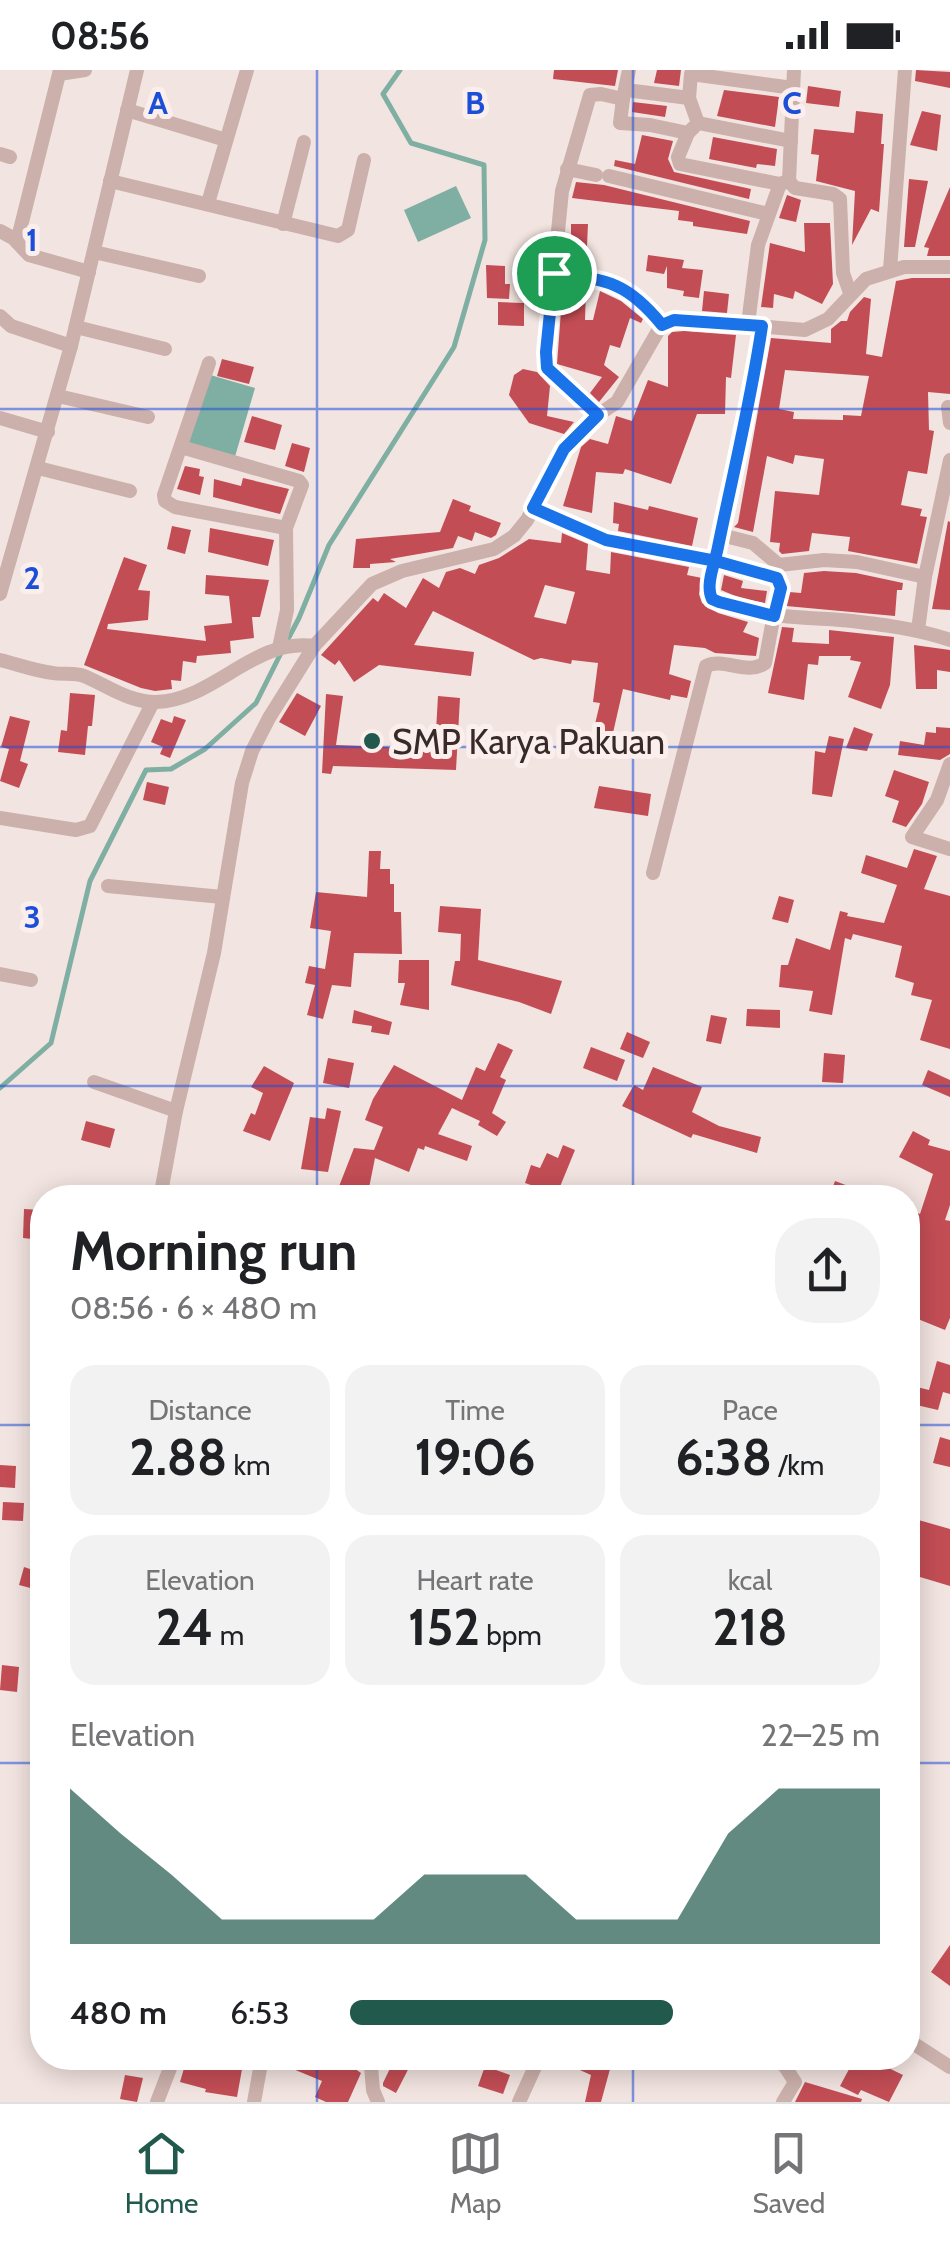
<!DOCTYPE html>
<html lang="en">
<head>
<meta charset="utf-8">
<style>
	body { margin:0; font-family:Cabin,sans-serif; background:#f2f2f2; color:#202124; height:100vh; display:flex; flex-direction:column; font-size:38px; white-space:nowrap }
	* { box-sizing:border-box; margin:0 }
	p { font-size:32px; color:#757577 }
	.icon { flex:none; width:55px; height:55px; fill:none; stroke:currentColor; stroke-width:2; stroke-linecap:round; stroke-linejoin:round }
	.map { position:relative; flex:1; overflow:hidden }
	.details { position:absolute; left:30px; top:1115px; width:890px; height:885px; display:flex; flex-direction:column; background:#fff; border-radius:40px; box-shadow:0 5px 25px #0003 }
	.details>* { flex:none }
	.pin { position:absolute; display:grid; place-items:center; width:85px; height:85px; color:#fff; margin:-42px; border:5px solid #fff; border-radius:50%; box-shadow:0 2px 10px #0007 }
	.round { display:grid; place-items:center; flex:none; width:105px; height:105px; border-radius:40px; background:#f2f2f2 }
	.headline { display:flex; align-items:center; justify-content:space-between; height:170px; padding:0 40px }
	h1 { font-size:55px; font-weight:800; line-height:75px }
	.stats { display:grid; grid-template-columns:repeat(3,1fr); gap:15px; height:170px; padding:10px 40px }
	.stats div { display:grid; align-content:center; border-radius:25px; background:#f2f2f2; text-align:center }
	.stats b { font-size:50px; font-weight:800 }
	.stats small { font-size:28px; font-weight:400 }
	.stats p { font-size:28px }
	.chart { height:280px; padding:20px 40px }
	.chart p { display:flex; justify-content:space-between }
	.chart svg { width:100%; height:180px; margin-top:10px; fill:#21594c; opacity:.7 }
	ul { padding:0 40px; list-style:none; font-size:32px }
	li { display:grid; grid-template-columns:160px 120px 1fr; align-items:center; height:75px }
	li i { height:25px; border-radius:12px; background:#21594c }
	.status { display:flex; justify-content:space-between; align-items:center; height:70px; padding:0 50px; background:#fff; direction:ltr }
	.status svg { height:28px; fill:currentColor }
	.tabs { display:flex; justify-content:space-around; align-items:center; height:140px; border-top:2px solid #e0e0e0; background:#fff; font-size:28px; color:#757577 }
	.tabs a { display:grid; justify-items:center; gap:5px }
	.tabs .current { color:#21594c }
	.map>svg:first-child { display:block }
	.water { fill:#7fafa2 }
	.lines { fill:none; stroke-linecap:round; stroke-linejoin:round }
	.stream { stroke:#7fafa2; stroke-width:5 }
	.building { fill:#c34d55; fill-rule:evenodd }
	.minor { stroke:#cbb0ab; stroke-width:14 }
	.route-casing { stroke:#fff; stroke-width:20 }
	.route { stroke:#1a73e8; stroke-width:12 }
	.grid { fill:none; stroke:#1d4ed8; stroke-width:2.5; stroke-opacity:0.55 }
	.poi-dot { fill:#21594c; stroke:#faefec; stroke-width:4 }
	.labels { text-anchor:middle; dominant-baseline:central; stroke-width:10; stroke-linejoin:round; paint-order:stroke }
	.poi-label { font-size:35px; fill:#392a2a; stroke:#faefec; text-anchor:start }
	.grid-label { font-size:32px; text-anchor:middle; font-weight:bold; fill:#1d4ed8; stroke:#faefec; stroke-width:10; stroke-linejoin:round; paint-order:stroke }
</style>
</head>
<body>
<div class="status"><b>08:56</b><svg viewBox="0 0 49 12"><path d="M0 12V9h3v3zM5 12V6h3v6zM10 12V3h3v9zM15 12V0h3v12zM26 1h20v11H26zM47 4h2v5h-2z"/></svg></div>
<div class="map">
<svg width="950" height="2032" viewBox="0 0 950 2032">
	<rect width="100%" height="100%" fill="#f2e4e0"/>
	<g class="water">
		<polygon points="456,116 471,148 418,172 404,140"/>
		<polygon points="207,304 255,318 234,390 186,376"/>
	</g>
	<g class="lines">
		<g class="stream">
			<polyline points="287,571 299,548 329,475 454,277 485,170 484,95 411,73 383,24 400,0"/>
			<polyline points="0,1018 51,973 90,811 146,700 171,699 205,679 256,633 282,581"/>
		</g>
	</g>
	<g class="building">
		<polygon points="554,0 618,0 615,16 553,9"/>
		<polygon points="657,0 681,0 679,16 654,13"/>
		<polygon points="916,0 950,2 950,18 915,11"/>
		<polygon points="808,16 841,21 839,37 806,33"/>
		<polygon points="724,20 779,27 775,57 717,46"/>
		<polygon points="633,32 667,36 665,47 632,42"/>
		<polygon points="856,41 883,44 881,74 884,74 879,142 871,139 852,175 855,121 816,111 819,85 811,84 814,59 854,63"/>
		<polygon points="922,41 941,45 937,81 910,75"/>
		<polygon points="642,65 673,71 668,89 674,102 751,119 749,129 614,96 615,90 635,94"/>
		<polygon points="713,67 777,79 775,96 757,94 756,98 709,89"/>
		<polygon points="909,109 928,111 915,177 904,177"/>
		<polygon points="576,112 604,115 750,151 747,164 693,156 693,152 678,150 679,141 572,128"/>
		<polygon points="950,117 950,186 927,186 929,178 924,177"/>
		<polygon points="787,125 801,130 796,152 779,148"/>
		<polygon points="804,153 830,153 833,214 822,234 795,221 793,229 774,224 773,238 761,237 770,173 805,182"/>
		<polygon points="571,154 588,154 586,197 565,194 567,177 571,178"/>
		<polygon points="648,185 684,190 682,198 703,200 699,228 683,226 684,221 667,218 667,196 664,204 646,201"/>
		<polygon points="486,195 505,196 505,214 510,214 509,229 487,228"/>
		<path d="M912 208H950V324L928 322 929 360 934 361 927 404 908 401 901 435 922 439 920 446 927 447 917 494 848 481 850 467 812 463 809 481 782 484 779 481 780 473 770 472 775 421 819 425 824 389 795 385 793 394 767 386 753 462 734 457 738 453 771 268 831 273V259L841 251H847L850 242 864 227 871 229 866 284 882 287 896 211ZM785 300 869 306 861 346 843 345V350L793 349 794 342 779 339Z"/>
		<polygon points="563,215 586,218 585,250 593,250 600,221 621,231 643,249 641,253 630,248 620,278 610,275 604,295 619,307 599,332 590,323 602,307 557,294"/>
		<polygon points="704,221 729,224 727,243 702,241"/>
		<polygon points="498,232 524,233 524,256 498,255"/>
		<polygon points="684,261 736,265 731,308 726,307 725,344 697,344 671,414 625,399 623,404 596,402 592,443 563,436 581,377 590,369 608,374 616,346 632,351 648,310 668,317 668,266 672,262"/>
		<polygon points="222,289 254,297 249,314 217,306"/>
		<polygon points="523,299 537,302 550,316 547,346 574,352 564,364 529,353 509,325 514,305"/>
		<polygon points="252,346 282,355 275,380 244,372"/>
		<polygon points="292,373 310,378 304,402 285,396"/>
		<polygon points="185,396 200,399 199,406 204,407 200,425 177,419"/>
		<polygon points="243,408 289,419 280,444 213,427 214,409 241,416"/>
		<polygon points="453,429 471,436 469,441 501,453 496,465 491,468 475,462 472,471 458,466 453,478 390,489 396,492 370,494 370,498 353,498 356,469 440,462"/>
		<polygon points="614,432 648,440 649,436 698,448 692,476 618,461 619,454 613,453"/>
		<polygon points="948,451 950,452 950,540 932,539"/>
		<polygon points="172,456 191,460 185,484 167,479"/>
		<polygon points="210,458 274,470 268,496 208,482"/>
		<path d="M562 463 588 474 586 500 610 504 611 482 689 497 687 505 702 508 699 524 702 533 718 543 748 552 743 562 759 568 756 586 715 583 705 578 674 575 669 604 691 611 687 628 671 625 670 630 623 619 610 676 591 671 600 633 593 632 598 593 572 590 571 594 541 588 534 590 433 541 414 575 474 582 471 606 379 595 354 612 339 590 335 595 321 585 373 528 378 532 384 523 406 538 423 508 439 518 446 502 460 498 475 504 479 495 499 488 529 469 561 473ZM545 515 575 522 566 554 534 547Z"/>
		<polygon points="124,487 147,495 138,520 150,521 148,550 108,554 107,559 206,571 204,556 232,553 229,526 205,524 206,505 269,510 260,547 252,547 254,568 230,571 231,583 197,586 196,593 183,591 181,611 171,610 172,619 155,621 141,618 84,595"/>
		<polygon points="824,501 856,503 903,513 902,520 897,520 895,546 786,536 789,522 801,523 804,503"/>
		<polygon points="724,505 743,511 741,518 767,521 765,533 740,528 721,520"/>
		<polygon points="782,557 794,558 792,572 829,574 829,560 894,567 890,615 881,639 848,627 861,592 850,590 851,586 819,586 818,595 808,594 804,630 768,623"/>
		<polygon points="914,575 950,580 950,602 937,600 937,619 916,619"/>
		<polygon points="70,623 95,625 92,656 88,656 85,685 58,682 61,660 67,661"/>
		<polygon points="297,623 321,636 305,666 279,652"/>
		<polygon points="326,624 343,626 336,675 435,679 438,626 460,628 456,700 333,696 331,704 322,703"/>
		<polygon points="10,646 30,651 20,691 28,694 19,718 0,711 9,679 1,677"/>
		<polygon points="174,646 186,650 170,688 160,684 163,677 151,672 161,649 172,653"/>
		<polygon points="854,657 873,664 867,681 846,678"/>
		<polygon points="936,657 950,658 950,684 940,690 898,685 900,671 924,675 926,662 936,663"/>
		<polygon points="829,666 844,669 832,727 812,724 815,681 825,683"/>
		<polygon points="894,700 929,712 922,734 906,757 892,752 899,731 885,726"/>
		<polygon points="147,712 169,717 165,735 143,730"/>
		<polygon points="599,716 651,724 648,746 594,738"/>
		<polygon points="914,779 937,786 924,819 950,826 950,979 920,970 932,930 911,925 914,913 895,907 902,876 853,864 851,870 845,868 832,945 809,941 813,921 779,917 781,895 788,895 796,868 830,880 840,841 848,843 847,846 884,853 897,815 861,803 866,785 907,798"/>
		<polygon points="369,781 381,781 380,799 390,799 390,814 394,814 394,842 401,842 402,884 354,883 351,917 332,915 323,949 307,945 315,915 305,913 309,896 325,899 331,861 310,858 316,822 367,827"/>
		<polygon points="779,826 794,830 788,853 772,849"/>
		<polygon points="440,836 481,839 478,890 562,911 551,944 519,932 451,915 455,891 460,891 461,864 438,862"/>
		<polygon points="399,890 429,890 429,940 400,935 405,913 398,913"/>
		<polygon points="747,939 780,940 780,958 746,956"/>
		<polygon points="354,940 392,952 389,965 371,962 372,956 352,953"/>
		<polygon points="711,945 727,948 721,974 706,971"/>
		<polygon points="627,962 650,972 643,988 620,979"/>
		<polygon points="498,973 513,980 500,1007 506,1010 492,1043 506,1052 497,1066 478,1055 480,1051 452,1038 438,1064 472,1076 467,1091 425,1076 424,1080 418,1078 409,1102 375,1088 367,1128 336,1124 354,1078 374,1080 383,1057 365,1050 373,1029 394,995 462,1030 476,997 485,1001"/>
		<polygon points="591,977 625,990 617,1011 583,998"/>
		<polygon points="824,983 845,985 843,1013 822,1012"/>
		<polygon points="328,988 354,993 349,1018 323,1013"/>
		<polygon points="264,996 294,1013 270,1071 243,1061 251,1043 255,1045 263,1023 251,1017"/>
		<polygon points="653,997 702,1017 692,1042 719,1056 761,1067 757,1083 693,1064 691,1068 622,1036 634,1015 643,1020"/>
		<polygon points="928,1000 950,1010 950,1027 922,1015"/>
		<polygon points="327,1038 341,1041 328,1102 301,1099 310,1047 325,1049"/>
		<polygon points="86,1051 115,1059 110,1078 81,1070"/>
		<polygon points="913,1061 930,1070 928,1075 950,1081 950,1135 945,1150 950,1151 950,1248 945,1260 908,1245 908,1139 920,1144 933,1104 899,1087"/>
		<polygon points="563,1075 575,1080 557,1124 525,1113 531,1095 540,1098 547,1083 558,1088"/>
		<polygon points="835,1111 875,1126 874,1128 829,1128"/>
		<polygon points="24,1139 42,1140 42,1170 23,1168"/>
		<polygon points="937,1291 950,1295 950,1324 943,1322 938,1340 912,1334 917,1317 929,1320"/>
		<polygon points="940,1367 950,1370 950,1397 933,1393"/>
		<polygon points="0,1395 16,1396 15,1418 0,1417"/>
		<polygon points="3,1432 24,1433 23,1451 2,1450"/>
		<polygon points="908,1447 950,1459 950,1516 920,1507 911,1540 908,1539"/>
		<polygon points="24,1497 42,1503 38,1520 19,1515"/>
		<polygon points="2,1595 19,1597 17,1622 0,1620"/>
		<polygon points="950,1875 950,1916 931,1902"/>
		<polygon points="187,1988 244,1988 237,2027 205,2022 206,2019 180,2012"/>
		<polygon points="298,1988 345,1988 348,1994 361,2003 348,2032 326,2032 315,2027 322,2011 293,1999"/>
		<polygon points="395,1988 414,1988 396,2023 383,2016 383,2013"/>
		<polygon points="553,1988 613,1988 601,2032 585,2032 591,2005"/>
		<polygon points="855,1988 868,1988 903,2005 889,2032 861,2020 858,2025 840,2016"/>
		<polygon points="485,1996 510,2005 503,2024 478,2016"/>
		<polygon points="125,2005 143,2008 137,2032 120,2029"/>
		<polygon points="805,2012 862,2029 861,2032 795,2032"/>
	</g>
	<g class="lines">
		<g class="minor">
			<polyline points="794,0 789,111 795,118 833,124 840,129 843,203 850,223"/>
			<polyline points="59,4 85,0"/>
			<polyline points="626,20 689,28"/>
			<polyline points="623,29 620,53 650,55 688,63 694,57"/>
			<polyline points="127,40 226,70"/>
			<polyline points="698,53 689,28 691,4 793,18"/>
			<polyline points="698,53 791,71"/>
			<polyline points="688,63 678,87 680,94 780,114 789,111"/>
			<polyline points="0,84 10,87"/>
			<polyline points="567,99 596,105"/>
			<polyline points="609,106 768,144"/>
			<polyline points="110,111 338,166 348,160 364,90"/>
			<polyline points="208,133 247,0"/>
			<polyline points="283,154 304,72"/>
			<polyline points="0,161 13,168 29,185 89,202"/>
			<polyline points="17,172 60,0"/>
			<polyline points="94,182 199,206"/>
			<polyline points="890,200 905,0"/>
			<path d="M554 203C608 210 626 212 662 255"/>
			<polyline points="0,246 11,256 71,276"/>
			<polyline points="748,254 758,175 780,114"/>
			<polyline points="76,257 165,279"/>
			<path d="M762 257 742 370 709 525C735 549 816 547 852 551 885 555 918 559 950 570"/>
			<polyline points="209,293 164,425 165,431 175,437 286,458"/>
			<polyline points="58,326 148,347"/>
			<polyline points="948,337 950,353"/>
			<polyline points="598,345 547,299 546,282 562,121 590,25 601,24 623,29 629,0"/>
			<polyline points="0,348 48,362"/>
			<polyline points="181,377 299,411 302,415 286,458 287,540 279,578"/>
			<polyline points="38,398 130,421"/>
			<path d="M533 438 606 470 715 491 780 511 765 593C747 606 724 587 706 596L653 803"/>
			<polyline points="721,465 753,473 779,495 824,490 857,492 925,507"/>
			<polyline points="0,524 71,276 137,0"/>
			<polyline points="918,560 925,507 950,390"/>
			<path d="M0 590C17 594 35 601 53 603 63 605 74 602 84 606 108 616 128 632 156 632 215 630 253 568 314 576"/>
			<polyline points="950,694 937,730 912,767 950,779"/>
			<polyline points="0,748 76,760 90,756 153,632"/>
			<polyline points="108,816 222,827"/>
			<polyline points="0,904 31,910"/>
			<polyline points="94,1012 176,1041"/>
			<polyline points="160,1128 176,1041 214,883 242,713 252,681 269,648 314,576 372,514 402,501 494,479 514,466 527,450 564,379 598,345 617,332 658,261 667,252 684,250 805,260 828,249 866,209 904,197 950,197"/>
			<polyline points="908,1970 950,1997"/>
			<polyline points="356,1988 371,1996 373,2020 378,2032"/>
			<polyline points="764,1988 784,1995 795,2012 783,2032"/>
			<polyline points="157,2032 174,1988"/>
			<polyline points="254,2032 262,1988"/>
			<polyline points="519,2032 539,1988"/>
		</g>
	</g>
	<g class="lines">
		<defs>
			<path id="route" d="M554 203 546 282 547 298 598 345 564 379 533 438 606 470 716 491 777 508 781 518 774 546 719 532 712 529C705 515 715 493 718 477 733 403 751 331 762 256L674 250 662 255C627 212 608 210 554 203"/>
		</defs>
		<use href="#route" class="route-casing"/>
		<use href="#route" class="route"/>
	</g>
	<path class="grid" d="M317 0V1128M633 0V1128M0 339H950M0 677H950M0 1016H950M0 1355H42M908 1355H950M0 1693H42M908 1693H950M317 1988V2032M633 1988V2032"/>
	<circle class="poi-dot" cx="372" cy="671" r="10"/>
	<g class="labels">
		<g class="poi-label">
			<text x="392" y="671">SMP Karya Pakuan</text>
		</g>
	</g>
	<g class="grid-label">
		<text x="158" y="44">A</text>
		<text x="475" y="44">B</text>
		<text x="792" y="44">C</text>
		<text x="32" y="181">1</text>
		<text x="32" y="519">2</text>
		<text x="32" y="858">3</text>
	</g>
</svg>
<div class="pin" style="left:554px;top:203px;background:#1e9e55"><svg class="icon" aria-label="arrive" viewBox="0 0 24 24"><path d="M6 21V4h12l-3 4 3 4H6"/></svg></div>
<section class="details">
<div class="headline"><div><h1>Morning run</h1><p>08:56 · 6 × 480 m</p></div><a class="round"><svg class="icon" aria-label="share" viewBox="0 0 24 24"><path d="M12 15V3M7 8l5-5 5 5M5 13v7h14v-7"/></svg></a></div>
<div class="stats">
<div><p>Distance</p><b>2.88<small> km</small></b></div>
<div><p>Time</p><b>19:06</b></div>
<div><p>Pace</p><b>6:38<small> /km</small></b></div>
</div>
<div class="stats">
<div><p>Elevation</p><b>24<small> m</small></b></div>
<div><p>Heart rate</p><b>152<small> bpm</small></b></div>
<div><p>kcal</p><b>218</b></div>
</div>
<div class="chart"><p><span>Elevation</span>22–25 m</p>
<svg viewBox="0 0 160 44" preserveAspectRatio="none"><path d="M0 44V6L10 17L20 27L30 38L40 38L50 38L60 38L70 27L80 27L90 27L100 38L110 38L120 38L130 17L140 6L150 6L160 6V44z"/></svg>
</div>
<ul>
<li><b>480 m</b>6:53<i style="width:61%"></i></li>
</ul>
</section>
</div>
<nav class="tabs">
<a class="current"><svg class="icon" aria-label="home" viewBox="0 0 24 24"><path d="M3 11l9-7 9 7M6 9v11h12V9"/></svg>Home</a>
<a><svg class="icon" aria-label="map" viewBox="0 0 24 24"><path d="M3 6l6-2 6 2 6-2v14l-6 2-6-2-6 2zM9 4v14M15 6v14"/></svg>Map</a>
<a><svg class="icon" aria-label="saved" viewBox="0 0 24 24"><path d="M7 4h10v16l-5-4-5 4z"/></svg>Saved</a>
</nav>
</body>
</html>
